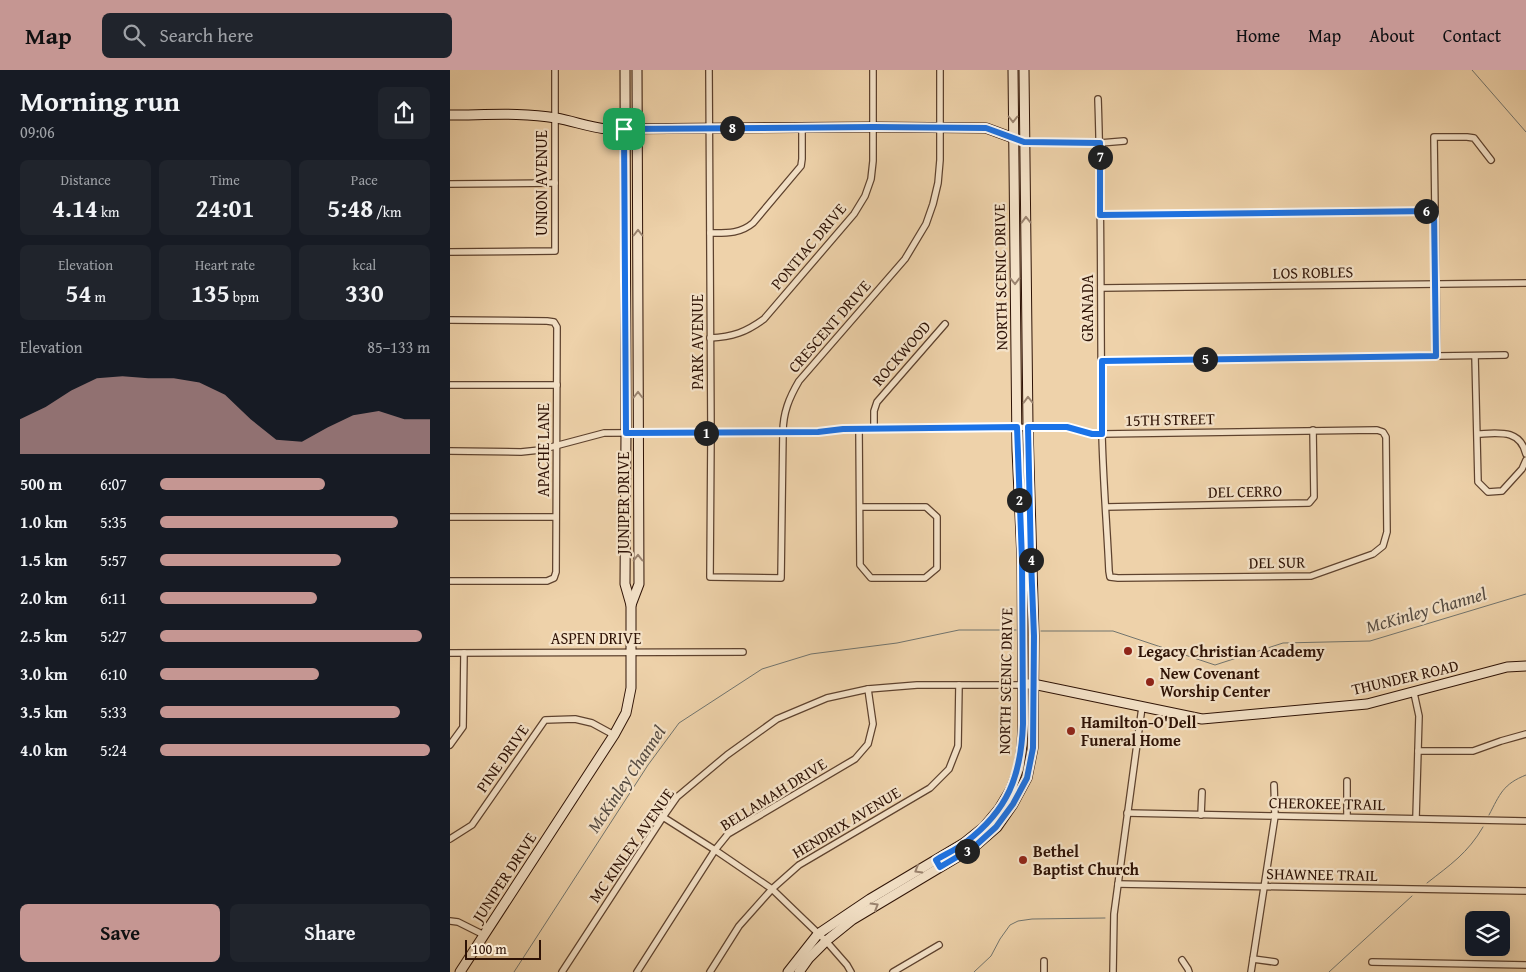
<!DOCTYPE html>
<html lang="en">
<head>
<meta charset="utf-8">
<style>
	body { margin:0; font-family:"Gentium Book Plus",serif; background:#20242c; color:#f1f3f6; height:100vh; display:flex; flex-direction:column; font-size:19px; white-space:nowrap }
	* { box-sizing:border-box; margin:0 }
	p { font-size:16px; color:#9ea1a6 }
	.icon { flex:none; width:28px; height:28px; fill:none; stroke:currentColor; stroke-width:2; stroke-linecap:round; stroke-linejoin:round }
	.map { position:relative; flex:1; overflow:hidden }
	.details { display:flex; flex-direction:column; background:#171b24; width:450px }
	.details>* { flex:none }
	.tools { position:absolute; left:1015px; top:841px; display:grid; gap:10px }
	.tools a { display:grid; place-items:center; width:45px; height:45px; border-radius:8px; background:#171b24; box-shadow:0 5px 20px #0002; font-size:25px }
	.scale { position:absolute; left:15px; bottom:12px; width:76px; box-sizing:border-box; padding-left:5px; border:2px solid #2e1205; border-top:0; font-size:14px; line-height:18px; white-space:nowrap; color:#2e1205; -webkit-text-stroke:4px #f4e2c8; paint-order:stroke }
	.pin { position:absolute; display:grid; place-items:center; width:42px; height:42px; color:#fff; margin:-21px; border-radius:10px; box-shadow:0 2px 8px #0006 }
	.km { position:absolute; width:25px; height:25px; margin:-12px; border-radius:50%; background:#222; color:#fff; font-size:14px; line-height:25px; text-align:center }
	.round { display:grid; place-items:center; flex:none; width:52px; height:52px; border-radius:8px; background:#20242c }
	.overview { display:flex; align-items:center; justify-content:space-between; height:85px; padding:0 20px }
	h1 { font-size:28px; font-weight:700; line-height:38px }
	.metrics { display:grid; grid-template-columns:repeat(3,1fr); gap:8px; height:85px; padding:5px 20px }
	.metrics div { display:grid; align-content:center; border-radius:8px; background:#20242c; text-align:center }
	.metrics b { font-size:25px; font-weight:700 }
	.metrics small { font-size:14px; font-weight:400 }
	.metrics p { font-size:14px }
	.chart { height:140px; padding:10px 20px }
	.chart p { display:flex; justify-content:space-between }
	.chart svg { width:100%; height:90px; margin-top:5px; fill:#c59692; opacity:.7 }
	.button { display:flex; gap:10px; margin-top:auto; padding:10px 20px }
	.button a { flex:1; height:58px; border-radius:8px; background:#c59692; color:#111; font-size:20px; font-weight:700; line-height:58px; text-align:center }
	.button a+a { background:#20242c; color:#f1f3f6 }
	ul { padding:0 20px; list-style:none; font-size:16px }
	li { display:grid; grid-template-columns:80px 60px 1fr; align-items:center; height:38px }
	li i { height:12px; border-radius:6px; background:#c59692 }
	header { display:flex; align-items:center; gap:30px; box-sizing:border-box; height:70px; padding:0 25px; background:#c59692; color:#111 }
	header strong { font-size:24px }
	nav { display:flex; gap:28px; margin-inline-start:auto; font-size:18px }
	.search { width:350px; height:45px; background:#20242c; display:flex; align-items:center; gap:12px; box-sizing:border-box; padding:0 18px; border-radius:8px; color:#9ea1a6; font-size:19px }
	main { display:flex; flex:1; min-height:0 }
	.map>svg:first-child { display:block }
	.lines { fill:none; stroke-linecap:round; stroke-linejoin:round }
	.stream { stroke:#71746e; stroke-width:1 }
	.street-casing { stroke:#5e422e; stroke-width:8 }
	.secondary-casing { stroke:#2e1205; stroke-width:11 }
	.street { stroke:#f4e2c8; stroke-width:5.5 }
	.secondary { stroke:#f4e2c8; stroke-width:9 }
	.oneway { stroke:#9b8470 }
	.route-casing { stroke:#fff; stroke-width:10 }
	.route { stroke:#1a73e8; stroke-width:6 }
	.poi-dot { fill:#8f2418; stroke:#f4e2c8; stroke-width:2 }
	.labels { text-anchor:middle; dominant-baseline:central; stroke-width:4.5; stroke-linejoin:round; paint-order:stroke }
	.street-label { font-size:16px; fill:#2e1205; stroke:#f4e2c8 }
	.poi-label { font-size:16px; font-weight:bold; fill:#2e1205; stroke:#f4e2c8; text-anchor:start }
	.water-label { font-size:18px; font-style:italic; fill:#554b42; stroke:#f4e2c8 }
</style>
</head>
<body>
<header>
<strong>Map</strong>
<div class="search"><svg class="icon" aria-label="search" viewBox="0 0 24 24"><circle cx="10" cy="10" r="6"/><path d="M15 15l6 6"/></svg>Search here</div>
<nav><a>Home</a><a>Map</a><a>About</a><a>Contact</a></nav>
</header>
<main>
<section class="details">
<div class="overview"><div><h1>Morning run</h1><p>09:06</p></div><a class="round"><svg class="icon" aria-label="share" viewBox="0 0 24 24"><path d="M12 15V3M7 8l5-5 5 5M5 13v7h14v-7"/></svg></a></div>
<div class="metrics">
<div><p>Distance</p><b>4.14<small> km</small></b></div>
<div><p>Time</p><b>24:01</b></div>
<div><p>Pace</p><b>5:48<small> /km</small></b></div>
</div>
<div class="metrics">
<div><p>Elevation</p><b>54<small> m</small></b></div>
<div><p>Heart rate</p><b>135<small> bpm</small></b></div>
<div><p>kcal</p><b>330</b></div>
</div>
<div class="chart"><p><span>Elevation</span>85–133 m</p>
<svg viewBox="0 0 160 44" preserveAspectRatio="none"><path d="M0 44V27L10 21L20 13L30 7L40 6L50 7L60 7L70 9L80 15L90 27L100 37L110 38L120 31L130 25L140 23L150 27L160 27V44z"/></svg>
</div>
<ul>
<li><b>500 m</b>6:07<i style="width:61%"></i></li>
<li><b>1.0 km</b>5:35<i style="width:88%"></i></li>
<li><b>1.5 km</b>5:57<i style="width:67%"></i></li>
<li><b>2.0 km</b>6:11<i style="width:58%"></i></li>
<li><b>2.5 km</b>5:27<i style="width:97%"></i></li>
<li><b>3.0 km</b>6:10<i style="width:59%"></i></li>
<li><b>3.5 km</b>5:33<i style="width:89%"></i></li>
<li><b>4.0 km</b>5:24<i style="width:100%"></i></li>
</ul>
<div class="button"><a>Save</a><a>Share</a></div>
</section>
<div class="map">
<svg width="1076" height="902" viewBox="0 0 1076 902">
	<rect width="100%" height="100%" fill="#eed2aa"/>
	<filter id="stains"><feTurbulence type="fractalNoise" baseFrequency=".004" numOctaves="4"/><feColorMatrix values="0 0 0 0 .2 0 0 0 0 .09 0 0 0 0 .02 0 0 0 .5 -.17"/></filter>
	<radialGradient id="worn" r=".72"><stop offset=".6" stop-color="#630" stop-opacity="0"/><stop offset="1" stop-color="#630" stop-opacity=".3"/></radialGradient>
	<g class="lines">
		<g class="stream">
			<polyline points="1022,0 1076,62"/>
			<polyline points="591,561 663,561 765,595 833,573 920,571 1076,524"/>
			<path d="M1039 745C1050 724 1053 714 1076 705"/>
			<path d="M977 813C1000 795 1018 783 1033 757"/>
			<polyline points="64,902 198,695 229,653 312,599 361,584 447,573 509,560 566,560"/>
			<polyline points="524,902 541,886 550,869 560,855 568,851 582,849 655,848"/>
			<polyline points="879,902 962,826"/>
		</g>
		<defs>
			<g id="street">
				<path d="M259 0 261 363 260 507 331 508 333 362C333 343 339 328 349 311L455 189 476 154 483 134 488 113 490 90V0"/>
				<polyline points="574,72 650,73 674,71"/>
				<polyline points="0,114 105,113"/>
				<polyline points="650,145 984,141"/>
				<path d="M260 163C276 163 290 164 303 153L351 96 352 89V58"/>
				<polyline points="0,182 105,181 105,0"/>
				<polyline points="651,218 1076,213"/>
				<polyline points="0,250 97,251 104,252 107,257 106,502 104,508 97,511 0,511"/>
				<path d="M260 268C283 267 296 262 314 249L404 144 415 126 421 109 423 91V0"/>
				<polyline points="987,286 984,67 1017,67 1024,68 1041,90"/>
				<polyline points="1025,286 1028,412 1038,422 1052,421 1072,399 1076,390"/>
				<polyline points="651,291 1055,285"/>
				<polyline points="0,315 107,315"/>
				<polyline points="409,359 410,495 421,508 475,508 487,498 487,447 476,437 410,437"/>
				<polyline points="424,359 424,341 427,332 495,254"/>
				<path d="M1028 364C1049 363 1070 359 1076 384"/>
				<path d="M0 381 71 382 90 380 154 363 368 362 393 359 617 357 642 364H652L927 360 933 362 936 367 937 462 933 476 923 484 861 506 668 508 660 507 659 501C657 456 653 410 652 364 650 253 652 141 648 29"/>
				<polyline points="656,437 859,433 864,427 863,360"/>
				<polyline points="0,447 106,447"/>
				<polyline points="0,583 293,582"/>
				<polyline points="964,623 969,646 966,748"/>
				<polyline points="0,675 13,657 14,583"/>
				<polyline points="968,681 1023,681 1051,671 1076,664"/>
				<polyline points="677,743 1076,751"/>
				<polyline points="751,745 752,722"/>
				<polyline points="213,747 265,780 322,819 376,871 397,895 401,902"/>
				<polyline points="897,747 897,711"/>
				<polyline points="0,769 22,755 95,650 125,649 142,653 164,665"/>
				<polyline points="668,814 1076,821"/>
				<polyline points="0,851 8,852 34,865"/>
				<polyline points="803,889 825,892"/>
				<polyline points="732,890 738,899 739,902"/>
				<polyline points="594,891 594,902"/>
				<polyline points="922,892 1076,895"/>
				<polyline points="112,902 213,747 227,727 277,685 327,649 377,628 418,619 467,615 573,615"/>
				<polyline points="187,902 265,780 278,764 405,689 418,674 423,654 418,619"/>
				<polyline points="260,902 289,856 322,819 349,795 480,718 499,699 508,676 509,615"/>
				<polyline points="443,902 489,875"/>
				<polyline points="663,902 664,844 692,637"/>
				<polyline points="801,902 825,746 824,715"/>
			</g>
			<g id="secondary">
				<path d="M0 45C35 45 72 42 106 48 123 51 139 57 156 59L423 57 536 58 566 69"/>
				<polyline points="181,535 189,514 187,0"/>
				<polyline points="578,614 583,614 752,649 917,634 1057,597 1076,596"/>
				<polyline points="10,902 164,665 176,643 181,618 181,535 175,514 176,363 175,0"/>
				<polyline points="338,902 368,864 420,829 514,773 534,757 549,739 561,719 569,698 572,675 573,654 572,489 567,380 563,0"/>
				<polyline points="349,902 359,888 376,871 402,850 524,777 547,757 563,734 577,708 583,678 584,566 578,357 574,0"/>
			</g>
		</defs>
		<use href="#street" class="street-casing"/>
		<use href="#secondary" class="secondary-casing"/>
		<use href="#street" class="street"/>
		<use href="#secondary" class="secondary"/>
	</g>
	<defs><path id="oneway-chevron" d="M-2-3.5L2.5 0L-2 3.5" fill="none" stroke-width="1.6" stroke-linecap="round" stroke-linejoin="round" transform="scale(1.25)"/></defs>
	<g class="oneway">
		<use href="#oneway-chevron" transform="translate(563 49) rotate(90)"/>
		<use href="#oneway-chevron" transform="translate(576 150) rotate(-91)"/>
		<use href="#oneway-chevron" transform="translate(188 163) rotate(-90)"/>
		<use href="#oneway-chevron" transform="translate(565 211) rotate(89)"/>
		<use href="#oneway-chevron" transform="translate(188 325) rotate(-90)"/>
		<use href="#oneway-chevron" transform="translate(578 330) rotate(-91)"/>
		<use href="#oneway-chevron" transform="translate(188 488) rotate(-90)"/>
		<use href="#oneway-chevron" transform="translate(468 800) rotate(149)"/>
		<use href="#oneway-chevron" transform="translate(425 836) rotate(-31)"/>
	</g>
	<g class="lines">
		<defs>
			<path id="route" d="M174 59 176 363 368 362 393 359 567 357 572 490H581L584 566 583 678 577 708 563 734 546 757 524 777 490 797 486 790C496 784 507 779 516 772 558 740 571 706 573 654L572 490H581L578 357H617L642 364H652V291L986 286 984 141 650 145V73L574 72 536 58 423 57 174 59"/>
		</defs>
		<use href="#route" class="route-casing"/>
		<use href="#route" class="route"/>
	</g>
	<g class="poi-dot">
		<circle cx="678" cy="581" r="5"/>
		<circle cx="700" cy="612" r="5"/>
		<circle cx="621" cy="661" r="5"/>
		<circle cx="573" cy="790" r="5"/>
	</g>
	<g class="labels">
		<g class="street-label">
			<text transform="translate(91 113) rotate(-90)">UNION AVENUE</text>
			<text transform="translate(358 176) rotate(-50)">PONTIAC DRIVE</text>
			<text transform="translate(863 202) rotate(-1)">LOS ROBLES</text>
			<text transform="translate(550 207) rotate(-91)">NORTH SCENIC DRIVE</text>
			<text transform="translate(637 238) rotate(-90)">GRANADA</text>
			<text transform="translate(379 256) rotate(-49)">CRESCENT DRIVE</text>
			<text transform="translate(247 272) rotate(-90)">PARK AVENUE</text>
			<text transform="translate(451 283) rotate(-49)">ROCKWOOD</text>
			<text transform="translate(720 349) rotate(-1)">15TH STREET</text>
			<text transform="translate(93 380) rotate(-90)">APACHE LANE</text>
			<text transform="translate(795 421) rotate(-1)">DEL CERRO</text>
			<text transform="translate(173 433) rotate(-90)">JUNIPER DRIVE</text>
			<text transform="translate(827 492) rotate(-1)">DEL SUR</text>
			<text x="146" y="568">ASPEN DRIVE</text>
			<text transform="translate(955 607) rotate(-13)">THUNDER ROAD</text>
			<text transform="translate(555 611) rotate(-89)">NORTH SCENIC DRIVE</text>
			<text transform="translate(52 688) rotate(-55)">PINE DRIVE</text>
			<text transform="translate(323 724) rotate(-32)">BELLAMAH DRIVE</text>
			<text transform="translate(877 733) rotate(1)">CHEROKEE TRAIL</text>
			<text transform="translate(396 752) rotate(-31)">HENDRIX AVENUE</text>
			<text transform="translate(181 775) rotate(-55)">MC KINLEY AVENUE</text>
			<text transform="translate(872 804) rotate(1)">SHAWNEE TRAIL</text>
			<text transform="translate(54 807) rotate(-57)">JUNIPER DRIVE</text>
		</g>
		<g class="poi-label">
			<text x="688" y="581">Legacy Christian Academy</text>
			<text x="710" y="603">New Covenant<tspan x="710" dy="18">Worship Center</tspan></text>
			<text x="631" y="652">Hamilton-O'Dell<tspan x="631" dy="18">Funeral Home</tspan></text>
			<text x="583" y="781">Bethel<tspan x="583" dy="18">Baptist Church</tspan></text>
		</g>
		<g class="water-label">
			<text transform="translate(976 540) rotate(-16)">McKinley Channel</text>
			<text transform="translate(176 709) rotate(-56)">McKinley Channel</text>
		</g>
	</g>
	<rect width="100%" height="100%" filter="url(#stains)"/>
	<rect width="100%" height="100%" fill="url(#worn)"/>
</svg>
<div class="tools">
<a><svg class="icon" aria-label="layers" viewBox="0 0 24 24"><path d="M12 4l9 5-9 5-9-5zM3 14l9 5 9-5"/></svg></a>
</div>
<div class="scale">100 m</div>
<div class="pin" style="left:174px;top:59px;background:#1e9e55"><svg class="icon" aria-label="arrive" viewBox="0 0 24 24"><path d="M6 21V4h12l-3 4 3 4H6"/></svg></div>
<b class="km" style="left:256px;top:363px">1</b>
<b class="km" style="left:569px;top:430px">2</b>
<b class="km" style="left:517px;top:781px">3</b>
<b class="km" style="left:581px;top:490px">4</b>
<b class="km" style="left:755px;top:289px">5</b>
<b class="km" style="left:976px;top:141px">6</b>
<b class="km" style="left:650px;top:87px">7</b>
<b class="km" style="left:282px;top:58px">8</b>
</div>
</main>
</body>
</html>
